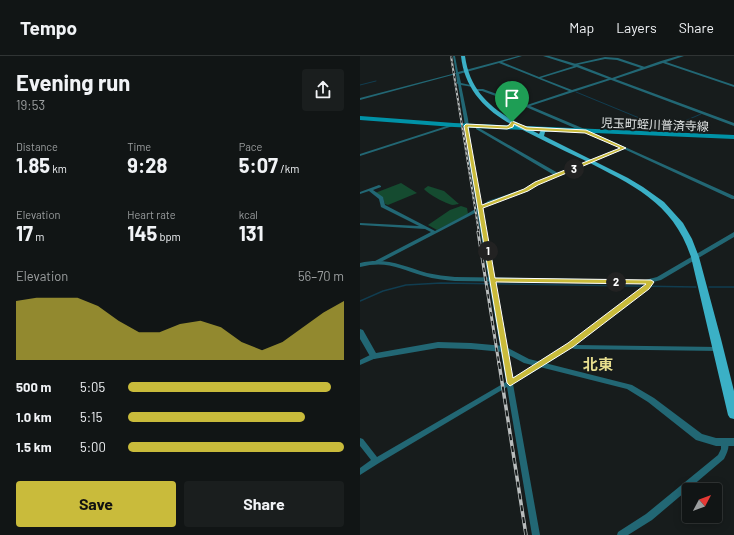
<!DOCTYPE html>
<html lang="en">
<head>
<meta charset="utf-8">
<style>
	body { margin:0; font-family:Barlow,"Noto Sans JP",sans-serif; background:#1a1e1e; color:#f1f3f6; height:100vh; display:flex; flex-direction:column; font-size:15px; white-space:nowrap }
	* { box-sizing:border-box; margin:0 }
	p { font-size:13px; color:#9c9fa0 }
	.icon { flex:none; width:22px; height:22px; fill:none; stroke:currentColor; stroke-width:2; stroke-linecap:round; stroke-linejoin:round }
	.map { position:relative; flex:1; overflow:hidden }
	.sheet { display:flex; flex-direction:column; background:#111515; width:360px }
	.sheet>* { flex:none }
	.needle { width:26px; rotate:49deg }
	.buttons { position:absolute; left:322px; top:427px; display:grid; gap:8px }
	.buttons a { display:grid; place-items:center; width:40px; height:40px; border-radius:4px; background:#111515; box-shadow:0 2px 10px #0003,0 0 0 1px #303434; font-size:20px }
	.pin { position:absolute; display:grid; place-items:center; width:34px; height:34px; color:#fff; margin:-41px -17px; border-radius:50% 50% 50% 0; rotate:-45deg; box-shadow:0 0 4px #0007 }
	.pin .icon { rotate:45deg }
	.km { position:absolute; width:20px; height:20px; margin:-10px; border-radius:50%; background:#222; color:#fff; font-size:11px; line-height:20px; text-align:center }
	.round { display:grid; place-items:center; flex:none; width:42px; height:42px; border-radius:4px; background:#1a1e1e }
	.head { display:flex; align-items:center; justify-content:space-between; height:68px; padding:0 16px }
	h1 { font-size:22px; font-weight:700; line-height:30px }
	.metrics { display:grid; grid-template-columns:repeat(3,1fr); gap:6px; height:68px; padding:4px 16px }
	.metrics div { display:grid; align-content:center }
	.metrics b { font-size:20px; font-weight:700 }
	.metrics small { font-size:11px; font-weight:400 }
	.metrics p { font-size:11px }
	.chart { height:112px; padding:8px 16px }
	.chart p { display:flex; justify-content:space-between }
	.chart svg { width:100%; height:72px; margin-top:4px; fill:#c9bb3b; opacity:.7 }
	.action { display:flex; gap:8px; margin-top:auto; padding:8px 16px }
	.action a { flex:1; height:46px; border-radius:4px; background:#c9bb3b; color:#111; font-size:16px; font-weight:700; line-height:46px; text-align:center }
	.action a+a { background:#1a1e1e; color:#f1f3f6 }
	ul { padding:0 16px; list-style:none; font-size:13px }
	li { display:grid; grid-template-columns:64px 48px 1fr; align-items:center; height:30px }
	li i { height:10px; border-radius:5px; background:#c9bb3b }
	header { display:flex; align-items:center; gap:24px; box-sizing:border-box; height:56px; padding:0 20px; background:#111515; border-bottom:1px solid #303434 }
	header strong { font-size:19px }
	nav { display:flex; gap:22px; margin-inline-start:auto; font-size:14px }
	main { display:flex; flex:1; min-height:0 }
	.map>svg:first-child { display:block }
	.green { fill:#154b30 }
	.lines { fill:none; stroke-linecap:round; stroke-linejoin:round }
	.stream-far1 { stroke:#113d50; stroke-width:1 }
	.stream { stroke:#113d50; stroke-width:1.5 }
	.minor { fill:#226774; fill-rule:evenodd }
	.tertiary { fill:#226774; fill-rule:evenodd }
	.secondary { fill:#0092a7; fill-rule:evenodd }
	.primary { fill:#3bb0c6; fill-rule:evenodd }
	.rail-far2-casing { stroke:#b8bcbc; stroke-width:2 }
	.rail-far1-casing { stroke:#b8bcbc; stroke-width:3 }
	.rail-casing { stroke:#b8bcbc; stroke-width:3.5 }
	.rail-far2 { stroke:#171c1c; stroke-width:1; stroke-dasharray:2.5; stroke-linecap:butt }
	.rail-far1 { stroke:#171c1c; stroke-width:1.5; stroke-dasharray:4.5; stroke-linecap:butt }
	.rail { stroke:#171c1c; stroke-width:2; stroke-dasharray:6; stroke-linecap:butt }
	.route { fill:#c9bb3b; stroke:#fff; fill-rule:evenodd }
	.labels { text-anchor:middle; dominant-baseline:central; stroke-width:4; stroke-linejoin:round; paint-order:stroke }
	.far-street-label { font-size:12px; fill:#e0e4e4; stroke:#171c1c }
	.neighbourhood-label { font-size:15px; font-weight:bold; fill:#e6dd8e; stroke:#171c1c }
</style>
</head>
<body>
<header>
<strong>Tempo</strong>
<nav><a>Map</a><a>Layers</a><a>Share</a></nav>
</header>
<main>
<section class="sheet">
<div class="head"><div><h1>Evening run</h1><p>19:53</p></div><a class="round"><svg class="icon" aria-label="share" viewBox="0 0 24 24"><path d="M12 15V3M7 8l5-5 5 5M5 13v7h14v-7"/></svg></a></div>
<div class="metrics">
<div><p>Distance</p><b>1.85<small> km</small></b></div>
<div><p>Time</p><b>9:28</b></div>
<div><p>Pace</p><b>5:07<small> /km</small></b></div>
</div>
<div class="metrics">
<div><p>Elevation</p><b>17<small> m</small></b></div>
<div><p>Heart rate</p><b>145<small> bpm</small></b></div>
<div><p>kcal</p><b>131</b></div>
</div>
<div class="chart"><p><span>Elevation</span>56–70 m</p>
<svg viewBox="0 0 160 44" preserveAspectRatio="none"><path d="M0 44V8L10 6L20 6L30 6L40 11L50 20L60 27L70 27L80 22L90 20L100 24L110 33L120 38L130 33L140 24L150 15L160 8V44z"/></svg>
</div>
<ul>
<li><b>500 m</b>5:05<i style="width:94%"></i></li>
<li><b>1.0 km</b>5:15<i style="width:82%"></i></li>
<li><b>1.5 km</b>5:00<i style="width:100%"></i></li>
</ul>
<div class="action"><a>Save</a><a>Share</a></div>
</section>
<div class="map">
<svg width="374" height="479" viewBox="0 0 374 479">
	<rect width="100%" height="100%" fill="#171c1c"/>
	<g class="green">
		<polygon points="41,127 57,137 28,149 25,148 23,142 15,137"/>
		<path d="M68 130 84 135 99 148C98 148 93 149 93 149 86 148 68 138 64 133Z"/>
		<polygon points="101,150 107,152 108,158 77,174 68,169 90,154"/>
	</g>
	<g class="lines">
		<g class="stream-far1">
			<polyline points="0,29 16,25"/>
			<polyline points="216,36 306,73 341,58"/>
		</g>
		<g class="stream">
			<polyline points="349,231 374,231"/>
			<polyline points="0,245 23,235 46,229 81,227 336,231"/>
		</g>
		<g class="minor">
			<path d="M93 0H95L98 16 158 0H162L142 6 179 21 214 10V8L245 1 258 2 285 11V13H284L257 4 245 3 217 9V11L181 22 212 34 250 22 253 23 170 50 227 74 374 140V143H372L264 93 178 128 168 135 132 147 121 153 152 322 178 307 208 288 285 230 289 225 291 224 294 226 289 232 215 289 359 291H361L362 293 361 295H359L215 293 211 292 182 311 153 328 180 479H172L147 331 19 407 0 419V412L11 404 0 390V382L3 383 17 401 146 326 117 156 17 208 14 206 15 205 71 176 65 173 0 169V167L59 170 21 151 19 143 9 135 0 138V136L19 129 21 130V131L13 134 23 141 25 149 75 175 107 158 117 152 109 106 104 63 98 28 96 27 97 26 96 18 0 44V42L96 17ZM139 7 209 35 167 49 123 33H114V35H122L166 51 261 92 198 117 119 72 118 69H116V73L194 119 176 126 164 133 128 145 121 150 113 106 108 63 101 29 113 31 115 30 101 27 99 18Z"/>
			<polygon points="93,68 96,69 0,100 0,98"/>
			<polygon points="12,298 16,298 17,300 16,302 0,309 0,304"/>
			<path d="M365 383 368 384C370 391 367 397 364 403L292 464 268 479H257L258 476 286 458 358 399 361 393V386L362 384Z"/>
		</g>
		<g class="tertiary">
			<polygon points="183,0 189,0 216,8 252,22 301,5 318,0 324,0 306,6 374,29 374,31 303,7 255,23 374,67 374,70 214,10"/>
			<path d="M374 176V181L301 224 285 228 95 225C85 224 74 223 64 220 39 213 27 204 0 211V207C26 201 43 210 67 217 76 219 86 220 95 221L285 224 297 221Z"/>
			<polygon points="0,273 3,274 16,297 78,286 111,287 144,290 169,303 272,329 294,342 342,378 356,382 374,382 374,390 356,390 336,384 288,346 267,333 164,307 143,296 111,293 78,292 14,303 11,302 0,283"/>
		</g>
		<polygon class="secondary" points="0,60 94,67 374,79 374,83 94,71 0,64"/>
		<path class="primary" d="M101 0H105C111 44 143 60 179 78L181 74 193 73V75L185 76 184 80 268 122 283 131 304 146 323 167 332 183 339 201 361 283 374 335V363L370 362 368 359 331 201C313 146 272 129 224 104 198 92 172 79 147 66 122 51 104 30 101 0Z"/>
		<defs>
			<polyline id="rail-far2" points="91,0 119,177"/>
			<polyline id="rail-far1" points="118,176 139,308"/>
			<polyline id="rail" points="139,307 166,479"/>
		</defs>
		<use href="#rail-far2" class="rail-far2-casing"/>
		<use href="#rail-far1" class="rail-far1-casing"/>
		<use href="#rail" class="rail-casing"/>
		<use href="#rail-far2" class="rail-far2"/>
		<use href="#rail-far1" class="rail-far1"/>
		<use href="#rail" class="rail"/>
	</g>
	<path class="route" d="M152 65 167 71 226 74 266 92 178 129 168 135 123 152 135 222 291 224 294 226 289 233 213 291 150 330 147 327 104 70 106 68 147 70 149 69ZM154 68 166 74 225 77 260 92 175 126 164 133 122 149 108 71 147 73 153 71ZM136 226 286 228 208 287 153 322Z"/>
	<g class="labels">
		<g class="far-street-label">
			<text transform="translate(295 68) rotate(2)">児玉町蛭川普済寺線</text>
		</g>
		<g class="neighbourhood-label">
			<text x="238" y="308">北東</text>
		</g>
	</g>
</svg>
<div class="buttons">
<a><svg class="needle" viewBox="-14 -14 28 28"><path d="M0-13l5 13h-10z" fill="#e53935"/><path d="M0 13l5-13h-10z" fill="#9c9fa0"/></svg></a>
</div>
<div class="pin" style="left:152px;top:66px;background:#1e9e55"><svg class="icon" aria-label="arrive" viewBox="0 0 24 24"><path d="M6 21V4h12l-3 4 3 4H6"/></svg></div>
<b class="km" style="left:128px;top:195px">1</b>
<b class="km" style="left:256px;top:226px">2</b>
<b class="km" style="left:214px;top:113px">3</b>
</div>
</main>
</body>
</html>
